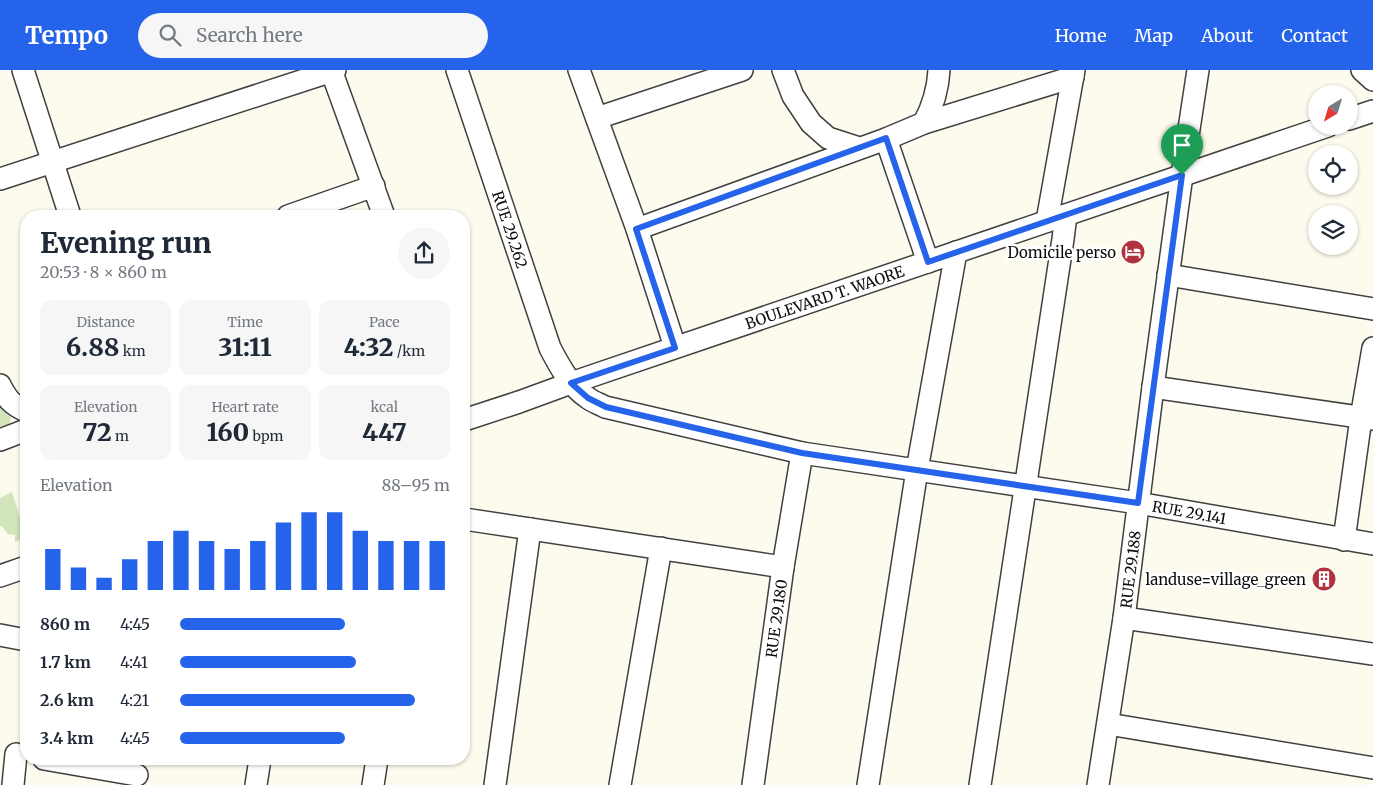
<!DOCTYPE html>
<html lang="en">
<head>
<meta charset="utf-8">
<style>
	body { margin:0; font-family:Merriweather,serif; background:#f6f6f7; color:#1f2937; height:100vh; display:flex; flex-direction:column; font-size:19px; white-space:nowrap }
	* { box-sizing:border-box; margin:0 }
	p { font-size:16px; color:#747a83 }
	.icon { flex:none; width:28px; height:28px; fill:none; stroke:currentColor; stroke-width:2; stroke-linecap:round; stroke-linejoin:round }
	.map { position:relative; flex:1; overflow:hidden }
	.drawer { position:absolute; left:20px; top:140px; width:450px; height:555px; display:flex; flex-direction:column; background:#fff; border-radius:20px; box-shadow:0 1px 4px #0004 }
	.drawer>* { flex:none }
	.needle { width:32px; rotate:218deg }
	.fabs { position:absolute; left:1308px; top:15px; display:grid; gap:10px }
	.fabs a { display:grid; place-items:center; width:50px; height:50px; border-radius:50%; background:#fff; box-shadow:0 1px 4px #0004; font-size:25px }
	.pin { position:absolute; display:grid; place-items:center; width:42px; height:42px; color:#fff; margin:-51px -21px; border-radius:50% 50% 50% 0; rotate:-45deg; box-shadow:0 0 5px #0007 }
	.pin .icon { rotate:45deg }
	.round { display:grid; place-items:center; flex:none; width:52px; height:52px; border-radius:26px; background:#f6f6f7 }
	.head { display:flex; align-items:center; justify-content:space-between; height:85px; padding:0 20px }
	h1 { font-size:28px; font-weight:800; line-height:38px }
	.metrics { display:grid; grid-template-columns:repeat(3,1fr); gap:8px; height:85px; padding:5px 20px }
	.metrics div { display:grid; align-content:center; border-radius:12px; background:#f6f6f7; text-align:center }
	.metrics b { font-size:25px; font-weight:800 }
	.metrics small { font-size:14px; font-weight:400 }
	.metrics p { font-size:14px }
	.chart { height:140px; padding:10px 20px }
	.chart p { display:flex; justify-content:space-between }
	.chart svg { width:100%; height:90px; margin-top:5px; stroke:#2563eb; stroke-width:6 }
	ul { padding:0 20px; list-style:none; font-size:16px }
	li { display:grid; grid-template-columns:80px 60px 1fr; align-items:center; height:38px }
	li i { height:12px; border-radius:6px; background:#2563eb }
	header { display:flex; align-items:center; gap:30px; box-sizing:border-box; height:70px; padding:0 25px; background:#2563eb; color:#fff }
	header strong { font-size:24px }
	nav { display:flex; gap:28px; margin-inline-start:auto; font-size:18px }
	.search { width:350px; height:45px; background:#f6f6f7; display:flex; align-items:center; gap:12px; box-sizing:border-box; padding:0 18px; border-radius:28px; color:#747a83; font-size:19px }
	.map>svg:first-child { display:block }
	.green { fill:#d2e5bb }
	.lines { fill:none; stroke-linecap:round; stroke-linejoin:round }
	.minor-casing { stroke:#404040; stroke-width:24 }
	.minor { stroke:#fff; stroke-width:21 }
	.route-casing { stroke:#fff; stroke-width:10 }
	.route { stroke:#2563eb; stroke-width:6 }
	.labels { text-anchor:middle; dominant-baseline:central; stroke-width:5; stroke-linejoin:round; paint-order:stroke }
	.street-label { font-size:15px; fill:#0d0d0d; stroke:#fff }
	.poi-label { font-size:15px; fill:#0d0d0d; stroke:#fff; text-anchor:end }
</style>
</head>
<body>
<header>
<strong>Tempo</strong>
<div class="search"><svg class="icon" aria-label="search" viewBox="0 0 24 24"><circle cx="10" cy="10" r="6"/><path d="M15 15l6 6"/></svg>Search here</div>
<nav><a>Home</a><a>Map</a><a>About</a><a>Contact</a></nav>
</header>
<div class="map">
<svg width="1373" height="715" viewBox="0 0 1373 715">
	<rect width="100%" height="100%" fill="#fdfaee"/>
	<g class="green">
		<polygon points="0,336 11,348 9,357 0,359"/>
		<polygon points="12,422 26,467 15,472 15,465 8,464 2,456 0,456 0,428"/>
	</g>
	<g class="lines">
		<defs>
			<g id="minor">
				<polyline points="23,0 70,146"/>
				<polyline points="331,0 384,146"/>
				<path id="s1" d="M457 0 550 278C560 297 570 316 588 328 593 332 600 334 605 337L802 383 1138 433 1373 474"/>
				<polyline points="579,0 637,159 675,277"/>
				<polyline points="783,0 793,26 811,53 828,68 859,78"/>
				<polyline points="1362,0 1373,10"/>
				<polyline points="597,48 742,0"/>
				<polyline points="1349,49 1373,41"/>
				<path d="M924 53C933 36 938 20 939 0"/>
				<polyline points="886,69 928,192"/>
				<polyline points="0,109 335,0"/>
				<polyline points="288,146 374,116"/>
				<polyline points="1047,151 1074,0"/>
				<polyline points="637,159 886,69 924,53 1073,7"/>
				<polyline points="1168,205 1373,239"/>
				<path d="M0 315C7 329 12 335 26 341"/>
				<polyline points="1153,317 1373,349"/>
				<path id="s2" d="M464 350 519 332 571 313 1328 56"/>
				<polyline points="0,370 26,360"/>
				<polyline points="464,449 783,497"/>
				<polyline points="1344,470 1361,348 1373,278"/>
				<polyline points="0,506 26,497"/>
				<polyline points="1124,548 1373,584"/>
				<polyline points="0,565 26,570"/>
				<polyline points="1108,654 1373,698"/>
				<polyline points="44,689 137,705"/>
				<polyline points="13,715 16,684"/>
				<polyline points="256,715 260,689"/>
				<polyline points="373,715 377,689"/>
				<polyline points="495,715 530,459"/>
				<polyline points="620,715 661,478"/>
				<path id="s3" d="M753 715 783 497 802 383"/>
				<polyline points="868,715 917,400 956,182"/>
				<polyline points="980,715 1063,169 1066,145"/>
				<path id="s4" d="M1098 715 1124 548 1153 317 1182 105 1198 0"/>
			</g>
		</defs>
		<use href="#minor" class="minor-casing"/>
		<use href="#minor" class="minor"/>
	</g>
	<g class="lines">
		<defs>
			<polygon id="route" points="886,68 928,192 1182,105 1138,433 802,383 606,337 588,328 571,313 675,278 636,159"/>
		</defs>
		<use href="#route" class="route-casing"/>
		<use href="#route" class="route"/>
	</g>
	<defs>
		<symbol id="hotel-disc" viewBox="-11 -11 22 22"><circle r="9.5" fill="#af323d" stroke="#fff"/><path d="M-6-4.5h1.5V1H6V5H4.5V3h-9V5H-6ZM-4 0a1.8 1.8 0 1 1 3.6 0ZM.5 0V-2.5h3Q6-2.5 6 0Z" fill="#fff"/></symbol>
		<symbol id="building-disc" viewBox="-11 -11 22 22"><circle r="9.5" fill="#af323d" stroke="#fff"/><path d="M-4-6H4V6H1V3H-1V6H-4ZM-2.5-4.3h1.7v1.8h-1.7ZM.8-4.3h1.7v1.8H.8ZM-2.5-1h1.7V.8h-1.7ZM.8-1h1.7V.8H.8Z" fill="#fff"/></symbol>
	</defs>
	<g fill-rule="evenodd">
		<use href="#hotel-disc" x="1119" y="168" width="28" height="28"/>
		<use href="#building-disc" x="1310" y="495" width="28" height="28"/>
	</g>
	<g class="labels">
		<g class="street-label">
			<text stroke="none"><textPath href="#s1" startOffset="168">RUE 29.262</textPath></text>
			<text stroke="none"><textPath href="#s2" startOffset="381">BOULEVARD T. WAORE</textPath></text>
			<text stroke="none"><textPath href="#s1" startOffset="970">RUE 29.141</textPath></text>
			<text stroke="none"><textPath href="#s4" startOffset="218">RUE 29.188</textPath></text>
			<text stroke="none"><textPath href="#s3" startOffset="168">RUE 29.180</textPath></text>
		</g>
		<g class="poi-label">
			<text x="1116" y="182">Domicile perso</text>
			<text x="1306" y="509">landuse=village_green</text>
		</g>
	</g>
</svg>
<div class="fabs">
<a><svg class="needle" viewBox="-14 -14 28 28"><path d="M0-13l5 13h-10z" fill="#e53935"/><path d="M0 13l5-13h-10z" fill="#747a83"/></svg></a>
<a><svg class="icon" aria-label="locate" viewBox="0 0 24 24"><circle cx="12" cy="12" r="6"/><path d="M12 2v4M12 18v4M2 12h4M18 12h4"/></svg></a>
<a><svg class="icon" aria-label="layers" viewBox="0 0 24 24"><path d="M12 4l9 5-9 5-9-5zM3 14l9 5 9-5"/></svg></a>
</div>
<div class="pin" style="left:1182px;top:105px;background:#1e9e55"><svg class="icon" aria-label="arrive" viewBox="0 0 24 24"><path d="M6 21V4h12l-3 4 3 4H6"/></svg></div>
<section class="drawer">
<div class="head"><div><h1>Evening run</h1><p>20:53 · 8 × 860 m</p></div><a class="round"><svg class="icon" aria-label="share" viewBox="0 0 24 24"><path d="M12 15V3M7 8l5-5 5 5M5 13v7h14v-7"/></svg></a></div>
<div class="metrics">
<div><p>Distance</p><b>6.88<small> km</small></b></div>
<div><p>Time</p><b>31:11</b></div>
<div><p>Pace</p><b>4:32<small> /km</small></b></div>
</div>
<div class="metrics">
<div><p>Elevation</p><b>72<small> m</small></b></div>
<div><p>Heart rate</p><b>160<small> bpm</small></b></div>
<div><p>kcal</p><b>447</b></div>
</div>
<div class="chart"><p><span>Elevation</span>88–95 m</p>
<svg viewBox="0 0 160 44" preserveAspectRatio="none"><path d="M5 44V24M15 44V33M25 44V38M35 44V29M45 44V20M55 44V15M65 44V20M75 44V24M85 44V20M95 44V11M105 44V6M115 44V6M125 44V15M135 44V20M145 44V20M155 44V20"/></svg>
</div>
<ul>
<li><b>860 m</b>4:45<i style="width:61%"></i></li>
<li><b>1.7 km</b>4:41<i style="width:65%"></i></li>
<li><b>2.6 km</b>4:21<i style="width:87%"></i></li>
<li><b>3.4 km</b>4:45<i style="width:61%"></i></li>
</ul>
</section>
</div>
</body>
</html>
